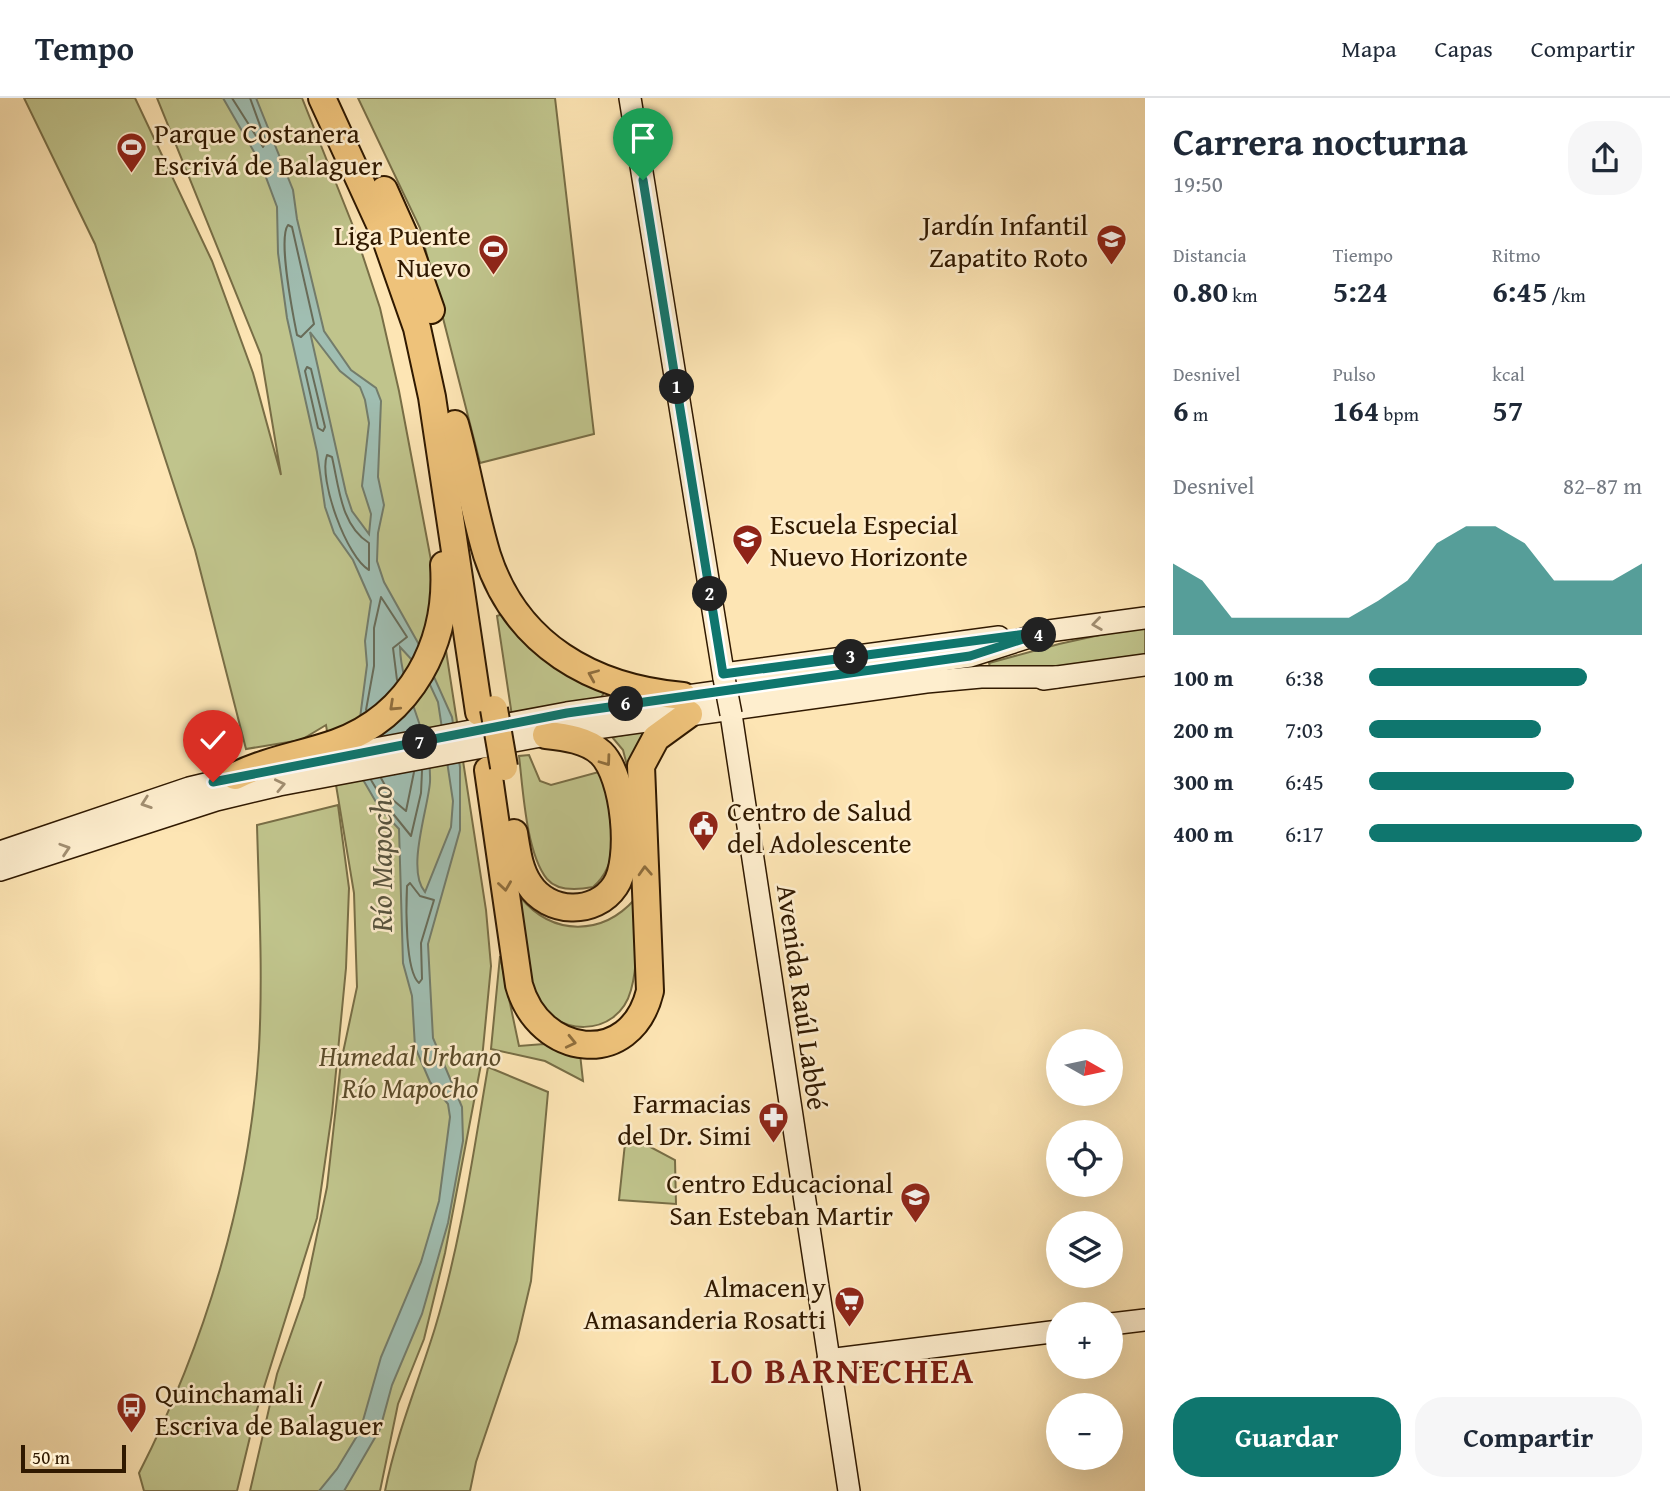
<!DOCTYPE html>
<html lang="es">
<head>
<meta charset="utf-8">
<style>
	body { margin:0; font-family:"Gentium Book Plus",serif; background:#f6f6f7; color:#1f2937; height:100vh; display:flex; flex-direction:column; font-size:26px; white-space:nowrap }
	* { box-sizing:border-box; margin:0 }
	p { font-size:23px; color:#747a83 }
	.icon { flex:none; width:38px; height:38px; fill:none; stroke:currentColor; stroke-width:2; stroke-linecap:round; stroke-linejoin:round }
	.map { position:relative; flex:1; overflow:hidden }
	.drawer { display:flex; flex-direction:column; background:#fff; width:525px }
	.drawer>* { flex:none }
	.needle { width:46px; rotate:99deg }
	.fabs { position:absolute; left:1046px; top:931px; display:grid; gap:14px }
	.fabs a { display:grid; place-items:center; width:77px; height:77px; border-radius:50%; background:#fff; box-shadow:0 7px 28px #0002; font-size:35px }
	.scale { position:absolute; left:21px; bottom:18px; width:105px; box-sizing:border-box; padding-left:7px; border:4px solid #301900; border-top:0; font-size:19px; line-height:24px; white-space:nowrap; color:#301900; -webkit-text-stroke:5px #feeece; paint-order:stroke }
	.pin { position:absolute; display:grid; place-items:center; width:60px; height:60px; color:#fff; margin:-72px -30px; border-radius:50% 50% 50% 0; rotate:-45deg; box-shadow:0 0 7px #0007 }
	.pin .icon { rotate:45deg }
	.km { position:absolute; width:35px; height:35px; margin:-18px; border-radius:50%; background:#222; color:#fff; font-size:19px; line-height:35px; text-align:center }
	.round { display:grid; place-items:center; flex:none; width:74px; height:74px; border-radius:28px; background:#f6f6f7 }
	.headline { display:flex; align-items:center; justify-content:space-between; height:119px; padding:0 28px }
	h1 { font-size:38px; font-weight:700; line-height:52px }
	.stats { display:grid; grid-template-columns:repeat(3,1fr); gap:10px; height:119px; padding:7px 28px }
	.stats div { display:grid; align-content:center }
	.stats b { font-size:30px; font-weight:700 }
	.stats small { font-size:19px; font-weight:400 }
	.stats p { font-size:19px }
	.chart { height:196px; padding:14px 28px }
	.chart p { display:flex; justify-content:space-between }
	.chart svg { width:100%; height:126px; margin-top:7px; fill:#0f766e; opacity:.7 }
	.action { display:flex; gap:14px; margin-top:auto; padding:14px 28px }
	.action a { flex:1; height:80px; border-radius:28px; background:#0f766e; color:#fff; font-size:28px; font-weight:700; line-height:80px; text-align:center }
	.action a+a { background:#f6f6f7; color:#1f2937 }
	ul { padding:0 28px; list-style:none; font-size:23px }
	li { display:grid; grid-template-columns:112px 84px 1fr; align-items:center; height:52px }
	li i { height:18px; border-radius:9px; background:#0f766e }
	header { display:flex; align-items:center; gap:42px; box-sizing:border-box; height:98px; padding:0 35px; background:#fff; border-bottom:2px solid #e0e1e3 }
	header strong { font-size:33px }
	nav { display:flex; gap:38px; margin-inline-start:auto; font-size:24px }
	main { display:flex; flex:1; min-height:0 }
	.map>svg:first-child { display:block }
	.green { fill:#c0c48c; stroke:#786e46; stroke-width:2 }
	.water { fill:#a0beb2; stroke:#737c6b; stroke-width:2; fill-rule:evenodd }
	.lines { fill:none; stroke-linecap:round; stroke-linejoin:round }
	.shore { stroke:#686c59; stroke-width:2 }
	.secondary-casing { stroke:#301900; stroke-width:24 }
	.highway-casing { stroke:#301900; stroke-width:30 }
	.secondary { stroke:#feeece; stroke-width:21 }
	.highway { stroke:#eec27a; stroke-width:26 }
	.secondary-bridge-casing { stroke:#301900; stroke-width:24; stroke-linecap:butt }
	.highway-bridge-casing { stroke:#301900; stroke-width:30; stroke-linecap:butt }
	.secondary-bridge { stroke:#feeece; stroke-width:21 }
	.highway-bridge { stroke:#eec27a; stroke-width:26 }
	.oneway { stroke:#a18e71 }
	.oneway2 { stroke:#8f6e3d }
	.route-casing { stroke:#fff; stroke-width:14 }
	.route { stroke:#0f766e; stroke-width:9 }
	.labels { text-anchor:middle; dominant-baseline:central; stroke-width:5; stroke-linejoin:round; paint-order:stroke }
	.poi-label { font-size:28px; fill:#301900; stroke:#feeece; text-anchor:end }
	.street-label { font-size:28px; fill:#301900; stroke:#feeece }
	.park-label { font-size:28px; font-style:italic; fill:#5b4c2a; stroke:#feeece }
	.water-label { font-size:30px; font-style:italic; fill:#57533e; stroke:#feeece }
	.district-label { font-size:35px; font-weight:bold; letter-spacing:2px; fill:#7a1f14; stroke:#feeece }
</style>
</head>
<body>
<header>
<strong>Tempo</strong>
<nav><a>Mapa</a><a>Capas</a><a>Compartir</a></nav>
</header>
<main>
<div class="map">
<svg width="1145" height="1393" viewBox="0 0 1145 1393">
	<rect width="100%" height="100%" fill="#fde5b4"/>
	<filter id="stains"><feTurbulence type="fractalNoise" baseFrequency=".00286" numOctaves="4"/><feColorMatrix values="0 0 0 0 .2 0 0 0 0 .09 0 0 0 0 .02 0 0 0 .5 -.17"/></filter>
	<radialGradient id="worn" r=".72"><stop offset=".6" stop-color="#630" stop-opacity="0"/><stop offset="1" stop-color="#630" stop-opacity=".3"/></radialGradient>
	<g class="green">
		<polygon points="24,0 135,0 212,163 253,275 281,377 261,257 157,0 302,0 353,128 380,210 399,293 437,494 486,812 491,868 482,961 445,1155 424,1241 398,1306 380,1393 250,1393 277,1276 304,1199 327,1089 341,964 357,889 354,795 326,627 301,642 246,651 195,452 95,146"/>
		<polygon points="358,0 555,0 594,336 480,365 420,130"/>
		<polygon points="505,515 608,589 600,601 512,618 497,518"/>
		<polygon points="1145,527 1145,560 1061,570 990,569 989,565 1059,546"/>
		<polygon points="647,633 631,683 623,652 612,639"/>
		<path d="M529 657 540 683 551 687 606 672C611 711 626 760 593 789 578 792 558 794 547 781 526 755 523 691 519 658Z"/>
		<path d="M338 707 349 790 346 870 332 1015 317 1120 255 1318 237 1393H144L139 1375C206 1244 250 1097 259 950 263 876 259 801 257 727Z"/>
		<path d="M521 800C553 838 602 838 635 801 636 831 639 863 631 892 618 941 552 940 534 896 522 868 524 830 521 800Z"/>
		<polygon points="500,858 519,948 544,946 580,956 583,983 545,963 491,951"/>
		<path d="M488 969 548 994 531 1183 517 1243 476 1364 470 1393H385C396 1337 418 1285 435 1230 461 1144 473 1056 488 969Z"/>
		<polygon points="626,1036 675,1062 676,1106 619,1102"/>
	</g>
	<path class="water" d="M223 0H256L293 92 297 121 324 233 351 272 376 290 381 303 378 379 384 407 378 435 377 463 384 484 422 552 452 619 460 669V732L428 846 433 940 462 1009 463 1043 448 1125 422 1216 392 1287 380 1331 344 1393H319L337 1371 360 1333 381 1259 421 1164 439 1103 450 1019 448 1006 430 984 415 949 412 898 403 865 399 731 380 711 362 680 358 635 367 567 365 543 371 503 353 462 334 435 325 409 317 354 287 220 278 155 277 109 261 66ZM310 234 340 273 360 289 365 302 369 325 362 388 371 416 369 436 352 413 346 395ZM400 549 425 576 438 604 453 703 451 729 425 794C406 772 428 711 430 684 432 637 401 595 400 549Z"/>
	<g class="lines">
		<g class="shore">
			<polyline points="232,0 263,49 266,44 250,0"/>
			<path d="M288 127 292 129 314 226 301 239 297 237C293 217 278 140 288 127Z"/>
			<polygon points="307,269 311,271 325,329 323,333 318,330 305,273"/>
			<path d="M327 357 332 359C339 389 341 428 369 445V472C347 460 318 381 327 357Z"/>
			<polyline points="366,612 374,568 374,530 381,499 407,539 393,550 397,582"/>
			<polyline points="381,680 393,702 406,713 414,674"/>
			<polyline points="371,682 386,707 411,738 421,695 422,673"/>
			<path d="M410 785 420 798 434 802 421 845 422 881 419 885C405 873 406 808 407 788Z"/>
		</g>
		<defs>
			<g id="secondary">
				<polyline points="630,0 724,580"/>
				<polyline points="1034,535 1145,520"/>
				<polyline points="724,576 999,539"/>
				<polyline points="1043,581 1145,567"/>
				<polyline points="731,616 849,1393"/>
				<polyline points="311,663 567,615 970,558 1048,533"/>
				<polyline points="0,754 189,690 248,676"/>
				<polyline points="0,772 216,702 279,687 546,637 926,584 981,579 1056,579"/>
				<polyline points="1111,1226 1145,1222"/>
				<polyline points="828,1262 1059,1233"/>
			</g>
			<g id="highway">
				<polyline points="322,0 383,133 417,230 432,299 479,614"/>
				<polyline points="384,92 406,141 431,212"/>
				<path d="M455 326C467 369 474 414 487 457 516 547 592 590 683 598"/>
				<path d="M488 672 519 887C539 959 631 972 650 893L641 668 656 640 689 616"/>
				<path d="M235 678C267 662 302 657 336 645 412 617 449 545 444 467"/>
				<path d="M514 735C517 753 519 771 529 786 548 816 595 818 615 788 633 762 625 678 601 655 587 642 565 639 546 637"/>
			</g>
		</defs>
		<use href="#secondary" class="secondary-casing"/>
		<use href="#highway" class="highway-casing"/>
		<use href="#secondary" class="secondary"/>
		<use href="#highway" class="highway"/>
		<defs>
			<polyline id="secondary-bridge" points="724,580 731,616"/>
			<polyline id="highway-bridge" points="494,611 504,669"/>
		</defs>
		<use href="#secondary-bridge" class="secondary-bridge-casing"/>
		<use href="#highway-bridge" class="highway-bridge-casing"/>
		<use href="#secondary-bridge" class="secondary-bridge"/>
		<use href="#highway-bridge" class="highway-bridge"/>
	</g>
	<defs><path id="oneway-chevron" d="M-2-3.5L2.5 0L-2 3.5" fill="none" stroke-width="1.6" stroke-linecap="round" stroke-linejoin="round" transform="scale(1.75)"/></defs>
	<g class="oneway">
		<use href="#oneway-chevron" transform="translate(1097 526) rotate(172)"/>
		<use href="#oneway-chevron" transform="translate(280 687) rotate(-12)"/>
		<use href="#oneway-chevron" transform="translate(146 705) rotate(161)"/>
		<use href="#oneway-chevron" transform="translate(65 751) rotate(-18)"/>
	</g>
	<g class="oneway2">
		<use href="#oneway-chevron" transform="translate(593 577) rotate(-157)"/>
		<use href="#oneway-chevron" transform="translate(394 608) rotate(137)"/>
		<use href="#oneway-chevron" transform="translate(606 663) rotate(54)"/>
		<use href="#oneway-chevron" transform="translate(645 773) rotate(-93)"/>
		<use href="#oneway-chevron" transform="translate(505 788) rotate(82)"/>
		<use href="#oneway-chevron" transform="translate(571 944) rotate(13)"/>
	</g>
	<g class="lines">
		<defs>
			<polyline id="route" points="213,684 567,615 970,558 1048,533 723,576 643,82"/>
		</defs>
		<use href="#route" class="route-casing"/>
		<use href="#route" class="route"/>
	</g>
	<defs>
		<symbol id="stadium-pin" viewBox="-11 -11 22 30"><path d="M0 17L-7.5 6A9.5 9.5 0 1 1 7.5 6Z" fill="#8f2418" stroke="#feeece"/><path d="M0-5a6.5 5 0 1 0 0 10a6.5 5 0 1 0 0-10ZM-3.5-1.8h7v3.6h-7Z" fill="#fff"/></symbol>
		<symbol id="school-pin" viewBox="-11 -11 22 30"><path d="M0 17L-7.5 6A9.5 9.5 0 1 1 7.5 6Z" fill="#8f2418" stroke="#feeece"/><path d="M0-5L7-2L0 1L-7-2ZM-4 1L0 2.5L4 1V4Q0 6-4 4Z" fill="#fff"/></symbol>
		<symbol id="civic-pin" viewBox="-11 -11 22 30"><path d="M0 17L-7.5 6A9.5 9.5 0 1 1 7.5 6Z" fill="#8f2418" stroke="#feeece"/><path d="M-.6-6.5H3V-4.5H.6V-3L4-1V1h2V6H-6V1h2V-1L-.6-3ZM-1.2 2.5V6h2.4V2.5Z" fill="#fff"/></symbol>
		<symbol id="pharmacy-pin" viewBox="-11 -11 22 30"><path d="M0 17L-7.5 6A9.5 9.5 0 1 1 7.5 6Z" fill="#8f2418" stroke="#feeece"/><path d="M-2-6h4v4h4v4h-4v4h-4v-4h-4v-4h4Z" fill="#fff"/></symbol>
		<symbol id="supermarket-pin" viewBox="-11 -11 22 30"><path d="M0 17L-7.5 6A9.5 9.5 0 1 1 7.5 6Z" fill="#8f2418" stroke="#feeece"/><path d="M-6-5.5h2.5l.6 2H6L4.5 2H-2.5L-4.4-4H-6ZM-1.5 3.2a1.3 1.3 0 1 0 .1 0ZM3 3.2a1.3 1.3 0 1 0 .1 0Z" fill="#fff"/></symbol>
		<symbol id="bus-pin" viewBox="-11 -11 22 30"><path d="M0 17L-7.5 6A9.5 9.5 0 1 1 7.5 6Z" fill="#8f2418" stroke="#feeece"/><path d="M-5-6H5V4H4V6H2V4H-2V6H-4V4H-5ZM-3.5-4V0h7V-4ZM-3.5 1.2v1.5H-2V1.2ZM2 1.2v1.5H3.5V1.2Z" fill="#fff"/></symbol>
	</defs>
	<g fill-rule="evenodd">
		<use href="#stadium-pin" x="114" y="32" width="35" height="47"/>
		<use href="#school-pin" x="1094" y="124" width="35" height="47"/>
		<use href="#stadium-pin" x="476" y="134" width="35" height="47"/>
		<use href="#school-pin" x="730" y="424" width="35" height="47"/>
		<use href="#civic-pin" x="686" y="710" width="35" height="47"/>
		<use href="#pharmacy-pin" x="756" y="1002" width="35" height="47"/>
		<use href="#school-pin" x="898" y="1082" width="35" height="47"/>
		<use href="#supermarket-pin" x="832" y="1186" width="35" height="47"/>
		<use href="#bus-pin" x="114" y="1292" width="35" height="47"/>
	</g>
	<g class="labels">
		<g class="poi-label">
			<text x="154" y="34" text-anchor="start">Parque Costanera<tspan x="154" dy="32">Escrivá de Balaguer</tspan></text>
			<text x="1088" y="126">Jardín Infantil<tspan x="1088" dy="32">Zapatito Roto</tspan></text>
			<text x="471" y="136">Liga Puente<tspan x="471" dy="32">Nuevo</tspan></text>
			<text x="770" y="425" text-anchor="start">Escuela Especial<tspan x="770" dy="32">Nuevo Horizonte</tspan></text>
			<text x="727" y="712" text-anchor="start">Centro de Salud<tspan x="727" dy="32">del Adolescente</tspan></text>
			<text x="751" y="1004">Farmacias<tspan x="751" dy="32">del Dr. Simi</tspan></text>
			<text x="893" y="1084">Centro Educacional<tspan x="893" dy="32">San Esteban Martir</tspan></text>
			<text x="826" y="1188">Almacen y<tspan x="826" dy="32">Amasanderia Rosatti</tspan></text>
			<text x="155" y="1294" text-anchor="start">Quinchamali /<tspan x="155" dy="32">Escriva de Balaguer</tspan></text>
		</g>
		<g class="street-label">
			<text transform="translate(803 899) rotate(82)">Avenida Raúl Labbé</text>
		</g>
		<g class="park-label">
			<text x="410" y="957">Humedal Urbano<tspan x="410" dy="32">Río Mapocho</tspan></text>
		</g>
		<g class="water-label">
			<text transform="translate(381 761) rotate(-90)">Río Mapocho</text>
		</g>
		<g class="district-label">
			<text x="843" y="1272">LO BARNECHEA</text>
		</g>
	</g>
	<rect width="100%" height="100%" filter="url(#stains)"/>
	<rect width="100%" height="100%" fill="url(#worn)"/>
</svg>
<div class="fabs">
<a><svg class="needle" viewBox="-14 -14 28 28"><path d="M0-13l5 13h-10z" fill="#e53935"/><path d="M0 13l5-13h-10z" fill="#747a83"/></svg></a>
<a><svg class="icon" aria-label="locate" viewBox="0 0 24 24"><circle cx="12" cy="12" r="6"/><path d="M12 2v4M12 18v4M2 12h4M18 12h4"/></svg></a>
<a><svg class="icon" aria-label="layers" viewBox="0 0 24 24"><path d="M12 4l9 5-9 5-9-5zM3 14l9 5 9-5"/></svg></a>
<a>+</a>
<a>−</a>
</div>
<div class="scale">50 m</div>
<div class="pin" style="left:643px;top:82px;background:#1e9e55"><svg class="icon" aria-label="arrive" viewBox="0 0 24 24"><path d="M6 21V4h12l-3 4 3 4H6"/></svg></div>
<div class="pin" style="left:213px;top:684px;background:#d93025"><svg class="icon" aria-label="check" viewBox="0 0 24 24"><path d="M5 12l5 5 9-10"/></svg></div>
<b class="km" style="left:677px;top:289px">1</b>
<b class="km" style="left:710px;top:496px">2</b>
<b class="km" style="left:851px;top:559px">3</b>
<b class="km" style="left:1039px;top:537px">4</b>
<b class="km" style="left:626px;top:606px">6</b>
<b class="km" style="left:420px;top:644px">7</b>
</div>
<section class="drawer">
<div class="headline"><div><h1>Carrera nocturna</h1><p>19:50</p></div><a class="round"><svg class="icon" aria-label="share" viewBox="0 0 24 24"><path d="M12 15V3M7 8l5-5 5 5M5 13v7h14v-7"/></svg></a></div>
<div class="stats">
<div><p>Distancia</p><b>0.80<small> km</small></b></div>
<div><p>Tiempo</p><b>5:24</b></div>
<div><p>Ritmo</p><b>6:45<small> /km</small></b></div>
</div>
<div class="stats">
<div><p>Desnivel</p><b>6<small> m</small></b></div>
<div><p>Pulso</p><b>164<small> bpm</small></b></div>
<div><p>kcal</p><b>57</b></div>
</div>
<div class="chart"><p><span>Desnivel</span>82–87 m</p>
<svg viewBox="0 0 160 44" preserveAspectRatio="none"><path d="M0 44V19L10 25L20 38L30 38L40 38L50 38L60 38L70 32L80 25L90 12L100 6L110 6L120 12L130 25L140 25L150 25L160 19V44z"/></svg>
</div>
<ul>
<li><b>100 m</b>6:38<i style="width:80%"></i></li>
<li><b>200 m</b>7:03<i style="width:63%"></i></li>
<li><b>300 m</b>6:45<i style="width:75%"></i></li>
<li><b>400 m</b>6:17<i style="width:100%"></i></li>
</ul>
<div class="action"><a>Guardar</a><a>Compartir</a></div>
</section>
</main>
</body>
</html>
